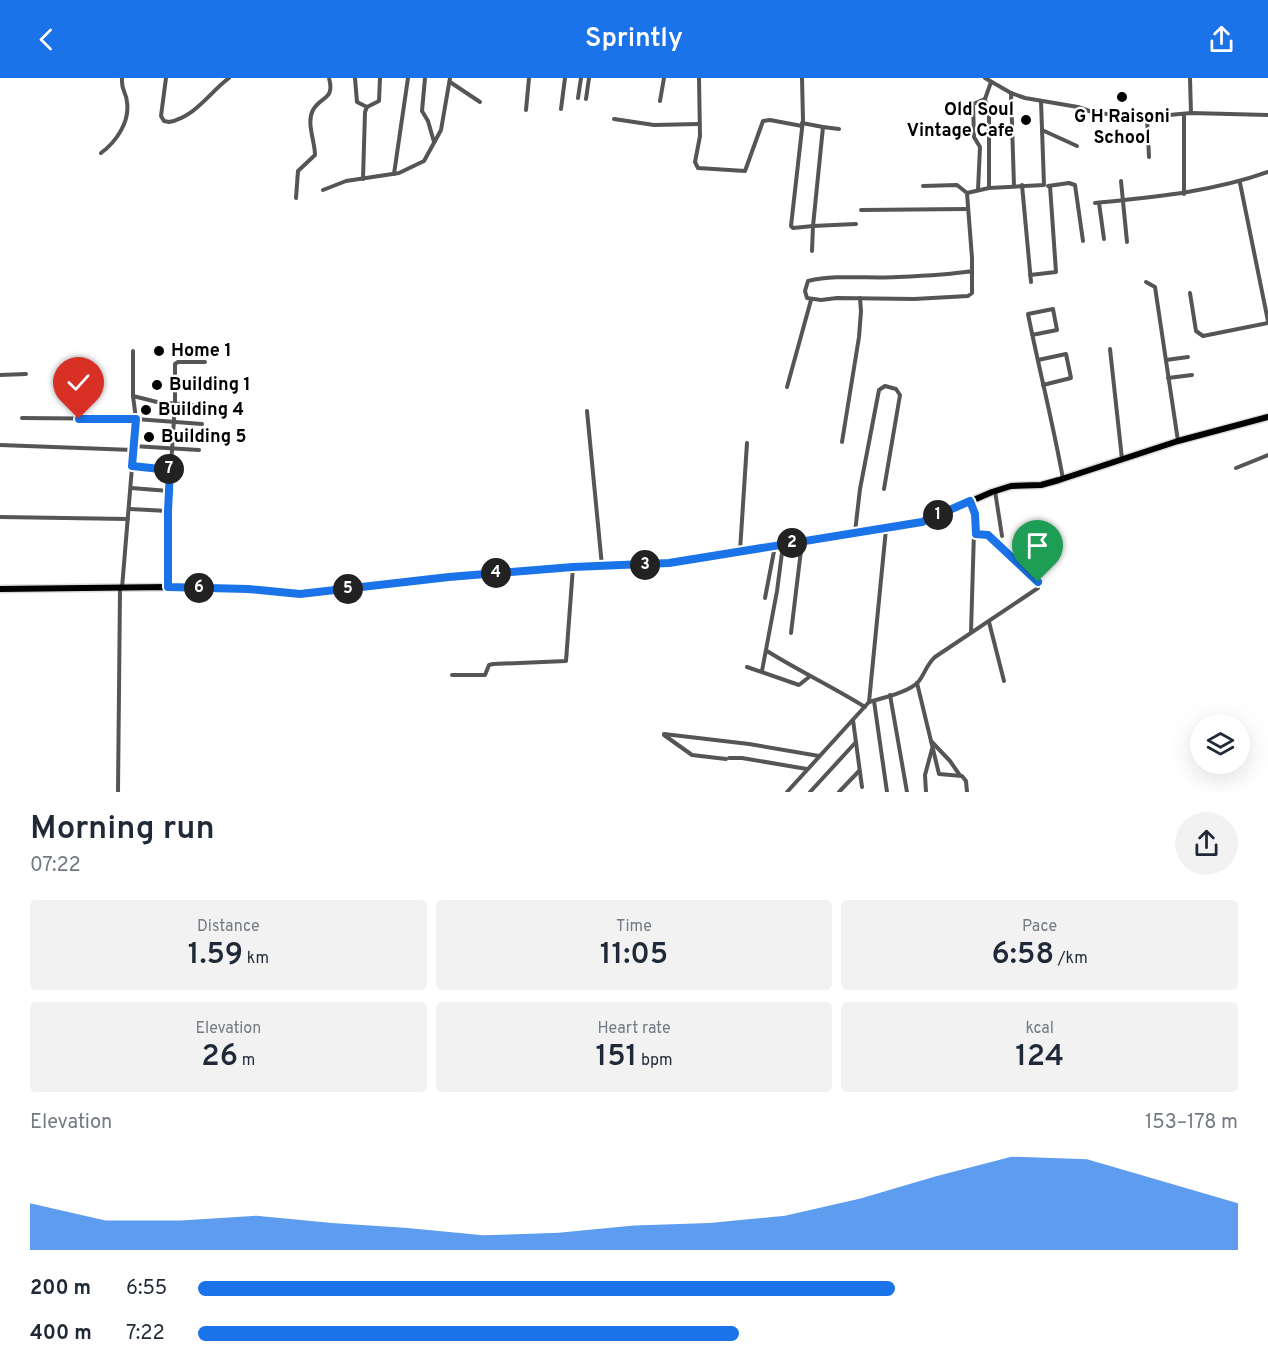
<!DOCTYPE html>
<html lang="en">
<head>
<meta charset="utf-8">
<style>
	body { margin:0; font-family:Overpass,sans-serif; background:#f2f2f3; color:#1f2937; height:100vh; display:flex; flex-direction:column; font-size:22px; white-space:nowrap }
	* { box-sizing:border-box; margin:0 }
	p { font-size:20px; color:#747a83 }
	.icon { flex:none; width:33px; height:33px; fill:none; stroke:currentColor; stroke-width:2; stroke-linecap:round; stroke-linejoin:round }
	.map { position:relative; height:714px; overflow:hidden }
	.panel { display:flex; flex-direction:column; background:#fff; flex:1 }
	.panel>* { flex:none }
	.controls { position:absolute; left:1190px; top:636px; display:grid; gap:12px }
	.controls a { display:grid; place-items:center; width:60px; height:60px; border-radius:50%; background:#fff; box-shadow:0 6px 24px #0002; font-size:30px }
	.pin { position:absolute; display:grid; place-items:center; width:51px; height:51px; color:#fff; margin:-62px -26px; border-radius:50% 50% 50% 0; rotate:-45deg; box-shadow:0 0 6px #0007 }
	.pin .icon { rotate:45deg }
	.km { position:absolute; width:30px; height:30px; margin:-15px; border-radius:50%; background:#222; color:#fff; font-size:16px; line-height:30px; text-align:center }
	.round { display:grid; place-items:center; flex:none; width:63px; height:63px; border-radius:32px; background:#f2f2f3 }
	.overview { display:flex; align-items:center; justify-content:space-between; height:102px; padding:0 30px }
	h1 { font-size:33px; font-weight:600; line-height:45px }
	.stats { display:grid; grid-template-columns:repeat(3,1fr); gap:9px; height:102px; padding:6px 30px }
	.stats div { display:grid; align-content:center; border-radius:6px; background:#f2f2f3; text-align:center }
	.stats b { font-size:30px; font-weight:600 }
	.stats small { font-size:16px; font-weight:400 }
	.stats p { font-size:16px }
	.chart { height:168px; padding:12px 30px }
	.chart p { display:flex; justify-content:space-between }
	.chart svg { width:100%; height:108px; margin-top:6px; fill:#1a73e8; opacity:.7 }
	ul { padding:0 30px; list-style:none; font-size:20px }
	li { display:grid; grid-template-columns:96px 72px 1fr; align-items:center; height:45px }
	li i { height:15px; border-radius:8px; background:#1a73e8 }
	header { display:flex; justify-content:space-between; align-items:center; height:78px; padding:0 30px; background:#1a73e8; color:#fff; font-size:27px; font-weight:600 }
	.map>svg:first-child { display:block }
	.lines { fill:none; stroke-linecap:round; stroke-linejoin:round }
	.primary-casing { stroke:#dbdbdb; stroke-width:9 }
	.minor { stroke:#555; stroke-width:4 }
	.primary { stroke:#000; stroke-width:6 }
	.route-casing { stroke:#fff; stroke-width:12 }
	.route { stroke:#1a73e8; stroke-width:8 }
	.poi-dot { fill:#000; stroke:#fff; stroke-width:2 }
	.labels { text-anchor:middle; dominant-baseline:central; stroke-width:4.5; stroke-linejoin:round; paint-order:stroke }
	.poi-label { font-size:18px; font-weight:bold; fill:#000; stroke:#fff; text-anchor:start }
</style>
</head>
<body>
<header><svg class="icon" aria-label="back" viewBox="0 0 24 24"><path d="M15 5l-7 7 7 7"/></svg>Sprintly<svg class="icon" aria-label="share" viewBox="0 0 24 24"><path d="M12 15V3M7 8l5-5 5 5M5 13v7h14v-7"/></svg></header>
<div class="map">
<svg width="1268" height="714" viewBox="0 0 1268 714">
	<rect width="100%" height="100%" fill="#fff"/>
	<g class="lines">
		<defs>
			<polyline id="primary" points="0,511 168,509 248,511 300,516 449,499 573,489 669,485 923,444 992,414 1011,408 1041,407 1059,402 1178,363 1268,339"/>
		</defs>
		<use href="#primary" class="primary-casing"/>
		<g class="minor">
			<path d="M166 0 161 38 164 43 169 44C195 39 209 15 229 0"/>
			<polyline points="355,0 357,24 367,29"/>
			<polyline points="425,0 422,33 428,43 434,64"/>
			<polyline points="699,0 700,58 695,84 698,90 745,93 763,43 770,42 802,48"/>
			<polyline points="802,0 803,42 791,148 793,150 813,148 812,173"/>
			<polyline points="985,0 1011,15 1025,20 1078,29 1095,35 1147,39 1191,35 1268,37"/>
			<polyline points="1190,0 1191,35"/>
			<polyline points="450,4 480,24"/>
			<polyline points="1011,15 1014,108"/>
			<polyline points="578,20 581,0"/>
			<polyline points="586,21 589,0"/>
			<polyline points="660,23 664,0"/>
			<polyline points="561,31 565,0"/>
			<polyline points="526,32 529,0"/>
			<polyline points="1147,39 1149,79"/>
			<polyline points="614,41 654,47 699,46"/>
			<polyline points="802,45 823,49 813,148 856,146"/>
			<polyline points="823,49 839,51"/>
			<polyline points="1042,52 1077,68"/>
			<path d="M101 75C116 64 130 44 127 24 126 13 121 13 122 0"/>
			<polyline points="394,96 408,0"/>
			<polyline points="363,101 365,34 367,29 379,23 380,0"/>
			<polyline points="1121,103 1127,164"/>
			<polyline points="1240,105 1268,243"/>
			<polyline points="1022,107 1031,204"/>
			<polyline points="923,108 957,107 967,115"/>
			<polyline points="1048,108 1069,105 1075,107 1083,163"/>
			<polyline points="989,110 989,35 985,21 991,4"/>
			<polyline points="323,112 346,103 399,95 424,83 441,52 450,0"/>
			<polyline points="978,112 980,69 974,59 973,26 985,21"/>
			<polyline points="1184,116 1184,36"/>
			<path d="M296 120 298 93 315 77C315 63 306 45 313 32 321 18 335 22 329 0"/>
			<path d="M1095 125C1154 119 1212 114 1268 94"/>
			<polyline points="1099,125 1104,161"/>
			<polyline points="861,132 967,131"/>
			<path d="M972 193C948 197 922 198 897 199 868 201 838 196 808 203L805 213 807 220 821 222 837 220 914 221 968 218 972 215V180L967 115 989 110 1044 107 1041 23"/>
			<polyline points="1030,197 1056,194 1050,108"/>
			<polyline points="1146,204 1155,209 1178,363"/>
			<polyline points="1190,215 1196,253 1203,258 1268,245"/>
			<path d="M1032 257 1057 252 1053 231 1028 236C1039 291 1053 345 1063 401"/>
			<polyline points="1110,271 1122,381"/>
			<polyline points="1038,282 1066,276 1071,300 1043,307"/>
			<polyline points="1166,282 1188,279"/>
			<polyline points="0,297 26,296"/>
			<polyline points="1168,300 1192,297"/>
			<polyline points="174,305 203,306"/>
			<polyline points="787,309 811,222"/>
			<polyline points="133,318 157,324 203,328"/>
			<polyline points="587,333 602,488"/>
			<polyline points="22,340 136,341 202,346"/>
			<polyline points="842,364 859,259 861,233 860,220"/>
			<polyline points="0,367 133,372"/>
			<polyline points="133,368 199,372"/>
			<polyline points="132,388 170,392"/>
			<polyline points="1236,390 1268,377"/>
			<polyline points="131,410 169,413"/>
			<polyline points="995,413 1002,458"/>
			<polyline points="130,431 168,433"/>
			<polyline points="0,439 128,441"/>
			<polyline points="855,454 860,411 879,312 885,308 896,311 900,317 884,411"/>
			<polyline points="740,473 747,365"/>
			<polyline points="168,509 168,433 175,326 175,286 178,284 205,284"/>
			<polyline points="122,510 136,341 133,318 133,273"/>
			<polyline points="765,520 775,468"/>
			<polyline points="989,544 1004,603"/>
			<polyline points="971,554 974,453"/>
			<polyline points="791,555 802,464"/>
			<path d="M767 573C799 593 833 609 865 629"/>
			<polyline points="747,589 799,607 809,599"/>
			<polyline points="762,593 777,513 783,467"/>
			<polyline points="452,597 485,597 489,587 493,586 566,583 573,489"/>
			<polyline points="917,605 939,696 962,698 966,703 967,714"/>
			<polyline points="890,617 907,714"/>
			<polyline points="874,623 887,714"/>
			<path d="M869 624C883 620 910 614 919 603 925 595 927 586 935 579L1038 510V504L988 457 976 456 975 436 970 423"/>
			<polyline points="853,642 862,709"/>
			<polyline points="664,656 749,666 819,678"/>
			<polyline points="664,657 692,677 726,681"/>
			<polyline points="931,663 950,683 959,696"/>
			<polyline points="729,680 742,680 807,691"/>
			<polyline points="118,714 120,511"/>
			<polyline points="787,714 869,624 886,451"/>
			<polyline points="810,714 856,664"/>
			<polyline points="839,714 859,693"/>
			<polyline points="926,714 925,697 932,671"/>
		</g>
		<use href="#primary" class="primary"/>
	</g>
	<g class="lines">
		<defs>
			<polyline id="route" points="79,341 136,341 132,388 170,392 168,433 168,509 248,511 300,516 449,499 573,489 669,485 922,444 970,423 975,436 976,456 988,457 1038,504"/>
		</defs>
		<use href="#route" class="route-casing"/>
		<use href="#route" class="route"/>
	</g>
	<g class="poi-dot">
		<circle cx="1122" cy="19" r="6"/>
		<circle cx="1026" cy="42" r="6"/>
		<circle cx="159" cy="273" r="6"/>
		<circle cx="157" cy="307" r="6"/>
		<circle cx="146" cy="332" r="6"/>
		<circle cx="149" cy="359" r="6"/>
	</g>
	<g class="labels">
		<g class="poi-label">
			<text x="1014" y="32" text-anchor="end">Old Soul<tspan x="1014" dy="21">Vintage Cafe</tspan></text>
			<text x="1122" y="39" text-anchor="middle">G H Raisoni<tspan x="1122" dy="21">School</tspan></text>
			<text x="171" y="273">Home 1</text>
			<text x="169" y="307">Building 1</text>
			<text x="158" y="332">Building 4</text>
			<text x="161" y="359">Building 5</text>
		</g>
	</g>
</svg>
<div class="controls">
<a><svg class="icon" aria-label="layers" viewBox="0 0 24 24"><path d="M12 4l9 5-9 5-9-5zM3 14l9 5 9-5"/></svg></a>
</div>
<div class="pin" style="left:1038px;top:504px;background:#1e9e55"><svg class="icon" aria-label="arrive" viewBox="0 0 24 24"><path d="M6 21V4h12l-3 4 3 4H6"/></svg></div>
<div class="pin" style="left:79px;top:341px;background:#d93025"><svg class="icon" aria-label="check" viewBox="0 0 24 24"><path d="M5 12l5 5 9-10"/></svg></div>
<b class="km" style="left:938px;top:437px">1</b>
<b class="km" style="left:792px;top:465px">2</b>
<b class="km" style="left:645px;top:487px">3</b>
<b class="km" style="left:496px;top:495px">4</b>
<b class="km" style="left:348px;top:511px">5</b>
<b class="km" style="left:199px;top:510px">6</b>
<b class="km" style="left:169px;top:391px">7</b>
</div>
<section class="panel">
<div class="overview"><div><h1>Morning run</h1><p>07:22</p></div><a class="round"><svg class="icon" aria-label="share" viewBox="0 0 24 24"><path d="M12 15V3M7 8l5-5 5 5M5 13v7h14v-7"/></svg></a></div>
<div class="stats">
<div><p>Distance</p><b>1.59<small> km</small></b></div>
<div><p>Time</p><b>11:05</b></div>
<div><p>Pace</p><b>6:58<small> /km</small></b></div>
</div>
<div class="stats">
<div><p>Elevation</p><b>26<small> m</small></b></div>
<div><p>Heart rate</p><b>151<small> bpm</small></b></div>
<div><p>kcal</p><b>124</b></div>
</div>
<div class="chart"><p><span>Elevation</span>153–178 m</p>
<svg viewBox="0 0 160 44" preserveAspectRatio="none"><path d="M0 44V25L10 32L20 32L30 30L40 33L50 35L60 38L70 37L80 34L90 33L100 30L110 23L120 14L130 6L140 7L150 16L160 25V44z"/></svg>
</div>
<ul>
<li><b>200 m</b>6:55<i style="width:67%"></i></li>
<li><b>400 m</b>7:22<i style="width:52%"></i></li>
</ul>
</section>
</body>
</html>
